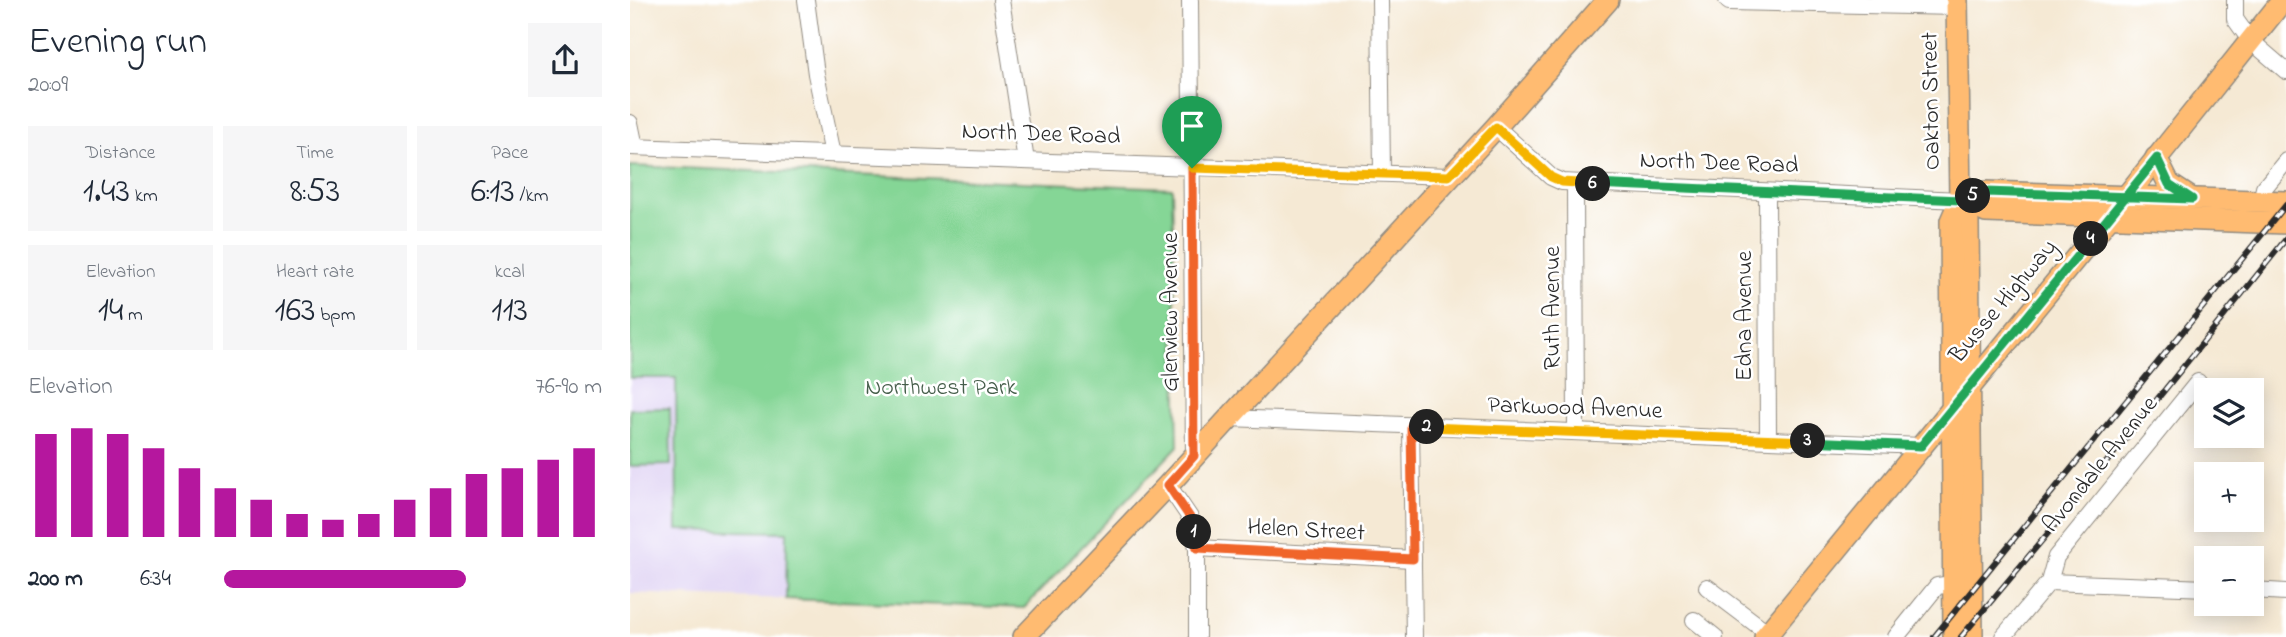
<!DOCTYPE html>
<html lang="en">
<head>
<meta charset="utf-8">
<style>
	body { margin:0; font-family:"Indie Flower",sans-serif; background:#f6f6f7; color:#1f2937; height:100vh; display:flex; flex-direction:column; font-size:26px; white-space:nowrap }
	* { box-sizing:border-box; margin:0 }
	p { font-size:23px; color:#747a83 }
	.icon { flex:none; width:38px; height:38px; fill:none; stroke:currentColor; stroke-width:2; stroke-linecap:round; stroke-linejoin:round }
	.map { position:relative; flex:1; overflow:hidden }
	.details { display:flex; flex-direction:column; background:#fff; width:630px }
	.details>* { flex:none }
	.fabs { position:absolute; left:1564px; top:378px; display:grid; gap:14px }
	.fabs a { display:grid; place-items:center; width:70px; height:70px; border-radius:0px; background:#fff; box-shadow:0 4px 18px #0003; font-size:35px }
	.pin { position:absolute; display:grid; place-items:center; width:60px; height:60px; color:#fff; margin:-72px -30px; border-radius:50% 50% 50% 0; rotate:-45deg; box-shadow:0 0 7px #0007 }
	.pin .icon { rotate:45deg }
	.km { position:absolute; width:35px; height:35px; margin:-18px; border-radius:50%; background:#222; color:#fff; font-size:19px; line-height:35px; text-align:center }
	.round { display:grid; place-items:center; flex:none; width:74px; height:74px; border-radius:0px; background:#f6f6f7 }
	.headline { display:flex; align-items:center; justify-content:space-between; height:119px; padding:0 28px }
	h1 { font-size:38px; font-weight:600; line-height:52px }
	.metrics { display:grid; grid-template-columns:repeat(3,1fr); gap:10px; height:119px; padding:7px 28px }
	.metrics div { display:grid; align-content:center; border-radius:0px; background:#f6f6f7; text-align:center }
	.metrics b { font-size:35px; font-weight:600 }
	.metrics small { font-size:19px; font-weight:400 }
	.metrics p { font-size:19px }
	.chart { height:196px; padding:14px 28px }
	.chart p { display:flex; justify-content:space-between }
	.chart svg { width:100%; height:126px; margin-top:7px; stroke:#b5179e; stroke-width:6 }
	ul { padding:0 28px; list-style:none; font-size:23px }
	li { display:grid; grid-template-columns:112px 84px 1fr; align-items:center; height:52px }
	li i { height:18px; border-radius:9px; background:#b5179e }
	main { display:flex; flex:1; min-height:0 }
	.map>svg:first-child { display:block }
	.built { fill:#e0d4f4 }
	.green { fill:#85d696; stroke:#588060; stroke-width:2 }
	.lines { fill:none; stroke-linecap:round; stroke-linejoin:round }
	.minor-casing { stroke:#908a80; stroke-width:18 }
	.major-casing { stroke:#908a80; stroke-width:24 }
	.minor { stroke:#fff; stroke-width:16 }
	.major { stroke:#ffbb71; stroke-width:21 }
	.rail-casing { stroke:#2b2b2b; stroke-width:6 }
	.rail { stroke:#fff; stroke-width:3.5; stroke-dasharray:10; stroke-linecap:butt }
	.split-1-casing { stroke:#fff; stroke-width:14 }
	.split-2-casing { stroke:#fff; stroke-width:14 }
	.split-3-casing { stroke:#fff; stroke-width:14 }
	.split-4-casing { stroke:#fff; stroke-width:14 }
	.split-5-casing { stroke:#fff; stroke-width:14 }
	.split-6-casing { stroke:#fff; stroke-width:14 }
	.split-7-casing { stroke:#fff; stroke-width:14 }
	.split-1 { stroke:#f0652b; stroke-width:9 }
	.split-2 { stroke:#f0652b; stroke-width:9 }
	.split-3 { stroke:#f5b400; stroke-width:9 }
	.split-4 { stroke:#22a559; stroke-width:9 }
	.split-5 { stroke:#22a559; stroke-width:9 }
	.split-6 { stroke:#22a559; stroke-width:9 }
	.split-7 { stroke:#f5b400; stroke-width:9 }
	.labels { text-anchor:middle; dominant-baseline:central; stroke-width:5; stroke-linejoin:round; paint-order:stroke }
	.street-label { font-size:24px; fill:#2b2b2b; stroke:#fff }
	.park-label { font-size:24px; fill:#465e4b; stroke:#fff }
</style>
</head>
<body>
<main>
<section class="details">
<div class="headline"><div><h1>Evening run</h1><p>20:09</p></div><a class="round"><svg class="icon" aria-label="share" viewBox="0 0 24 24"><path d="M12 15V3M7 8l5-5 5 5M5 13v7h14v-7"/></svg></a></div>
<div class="metrics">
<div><p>Distance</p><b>1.43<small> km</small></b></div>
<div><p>Time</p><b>8:53</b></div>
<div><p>Pace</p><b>6:13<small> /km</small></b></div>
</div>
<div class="metrics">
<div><p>Elevation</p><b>14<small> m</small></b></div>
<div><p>Heart rate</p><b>163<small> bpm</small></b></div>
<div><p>kcal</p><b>113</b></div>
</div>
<div class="chart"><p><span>Elevation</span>76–90 m</p>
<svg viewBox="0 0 160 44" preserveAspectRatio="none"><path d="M5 44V8M15 44V6M25 44V8M35 44V13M45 44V20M55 44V27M65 44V31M75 44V36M85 44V38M95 44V36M105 44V31M115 44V27M125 44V22M135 44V20M145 44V17M155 44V13"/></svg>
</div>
<ul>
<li><b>200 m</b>6:34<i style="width:64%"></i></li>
</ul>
</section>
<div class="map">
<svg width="1656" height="637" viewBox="0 0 1656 637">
	<rect width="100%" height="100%" fill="#fff"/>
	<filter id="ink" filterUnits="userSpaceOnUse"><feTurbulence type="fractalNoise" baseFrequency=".0143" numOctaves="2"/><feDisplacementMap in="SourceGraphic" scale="14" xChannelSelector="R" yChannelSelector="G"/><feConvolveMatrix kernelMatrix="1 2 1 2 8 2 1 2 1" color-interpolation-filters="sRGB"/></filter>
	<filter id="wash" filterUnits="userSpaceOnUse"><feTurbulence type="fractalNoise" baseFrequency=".00686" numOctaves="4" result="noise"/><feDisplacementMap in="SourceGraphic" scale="28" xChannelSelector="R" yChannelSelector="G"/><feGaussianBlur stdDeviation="1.57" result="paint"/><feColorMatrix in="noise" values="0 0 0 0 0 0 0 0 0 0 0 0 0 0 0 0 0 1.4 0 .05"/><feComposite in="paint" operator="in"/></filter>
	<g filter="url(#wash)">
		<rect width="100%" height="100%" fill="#f5e9d4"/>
		<polygon class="built" points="46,377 47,529 157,532 156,599 0,593 0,378"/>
		<g class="green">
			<polygon points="0,166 542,188 548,446 394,608 156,599 157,532 47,530 46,378 0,378"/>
			<polygon points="40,408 41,465 0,466 0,409"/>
		</g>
	</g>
	<g filter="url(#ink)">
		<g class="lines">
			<defs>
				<g id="minor">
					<polyline points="176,0 186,74 203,154"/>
					<polyline points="371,0 396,161"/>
					<polyline points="560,0 564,455"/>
					<polyline points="750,0 752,173"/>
					<polyline points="1097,0 1099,2 1327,7"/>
					<polyline points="1605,0 1605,19 1620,40 1656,71"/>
					<polyline points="0,123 5,147"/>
					<polyline points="866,127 921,177 932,182 1330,200"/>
					<polyline points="0,147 819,176"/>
					<polyline points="945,184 946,432"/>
					<polyline points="1137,192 1138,439"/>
					<polyline points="1631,201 1634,188 1656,161"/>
					<polyline points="598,418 1291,446"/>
					<polyline points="781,426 784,637"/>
					<polyline points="538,485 561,519 567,548 567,637"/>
					<polyline points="567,548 783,559"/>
					<polyline points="1419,582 1577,588"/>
					<polyline points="1077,587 1138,633"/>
					<polyline points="1622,590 1656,592"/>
					<polyline points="1064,620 1085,637"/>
					<polyline points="1266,637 1307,586 1323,584"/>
					<polyline points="1373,637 1419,582 1426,557 1568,382"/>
				</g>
				<g id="major">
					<polyline points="1327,0 1330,200 1338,222 1342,637"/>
					<polyline points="1526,158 1539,184 1562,199"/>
					<polyline points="1330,200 1356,212 1656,223"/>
					<polyline points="1330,200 1356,192 1656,202"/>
					<polyline points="394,637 538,485 866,127 978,0"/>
					<polyline points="1135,637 1495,198 1653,0"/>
					<polyline points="1324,637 1321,221 1330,200"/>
				</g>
			</defs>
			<use href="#minor" class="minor-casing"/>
			<use href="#major" class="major-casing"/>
			<use href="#minor" class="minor"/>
			<use href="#major" class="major"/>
			<defs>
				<g id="rail">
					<polyline points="1304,637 1656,205"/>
					<polyline points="1331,637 1451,494 1656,239"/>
				</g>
			</defs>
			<use href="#rail" class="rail-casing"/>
			<use href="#rail" class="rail"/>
		</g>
	</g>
	<g class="lines" filter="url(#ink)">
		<defs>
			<polyline id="split-1" points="562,168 564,456 538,485 561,519 564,532"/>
			<polyline id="split-2" points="564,532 567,548 783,559 781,426 797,427"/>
			<polyline id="split-3" points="797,427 1178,441"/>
			<polyline id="split-4" points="1178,441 1291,446 1461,239"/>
			<polyline id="split-5" points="1343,196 1356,192 1562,199 1539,184 1527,158 1461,239"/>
			<polyline id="split-6" points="963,184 1331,200 1343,196"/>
			<polyline id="split-7" points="562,168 819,176 866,127 921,177 932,182 963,184"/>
		</defs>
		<use href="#split-1" class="split-1-casing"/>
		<use href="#split-2" class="split-2-casing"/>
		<use href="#split-3" class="split-3-casing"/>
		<use href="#split-4" class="split-4-casing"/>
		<use href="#split-5" class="split-5-casing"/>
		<use href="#split-6" class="split-6-casing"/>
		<use href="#split-7" class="split-7-casing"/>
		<use href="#split-1" class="split-1"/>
		<use href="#split-2" class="split-2"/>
		<use href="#split-3" class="split-3"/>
		<use href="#split-4" class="split-4"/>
		<use href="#split-5" class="split-5"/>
		<use href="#split-6" class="split-6"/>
		<use href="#split-7" class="split-7"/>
	</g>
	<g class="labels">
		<g class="street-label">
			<text transform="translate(1302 101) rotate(-91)">Oakton Street</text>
			<text transform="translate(411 135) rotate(2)">North Dee Road</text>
			<text transform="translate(1089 164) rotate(2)">North Dee Road</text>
			<text transform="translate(1374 302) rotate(-50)">Busse Highway</text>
			<text transform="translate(923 308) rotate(-90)">Ruth Avenue</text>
			<text transform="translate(541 312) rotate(-90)">Glenview Avenue</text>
			<text transform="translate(1115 316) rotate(-90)">Edna Avenue</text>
			<text transform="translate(945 409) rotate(2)">Parkwood Avenue</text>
			<text transform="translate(1471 465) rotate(-51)">Avondale Avenue</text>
			<text transform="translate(676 531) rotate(3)">Helen Street</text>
		</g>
		<g class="park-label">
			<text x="311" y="388">Northwest Park</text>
		</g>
	</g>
</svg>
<div class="fabs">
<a><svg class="icon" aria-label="layers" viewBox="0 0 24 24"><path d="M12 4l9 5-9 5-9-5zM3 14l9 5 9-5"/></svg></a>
<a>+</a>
<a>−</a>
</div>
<div class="pin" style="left:562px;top:168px;background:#1e9e55"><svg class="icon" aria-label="arrive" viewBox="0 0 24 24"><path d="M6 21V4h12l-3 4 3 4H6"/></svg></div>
<b class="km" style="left:564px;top:532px">1</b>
<b class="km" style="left:797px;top:427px">2</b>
<b class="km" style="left:1178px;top:441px">3</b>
<b class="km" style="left:1461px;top:239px">4</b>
<b class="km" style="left:1343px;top:196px">5</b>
<b class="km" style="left:963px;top:184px">6</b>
</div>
</main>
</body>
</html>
